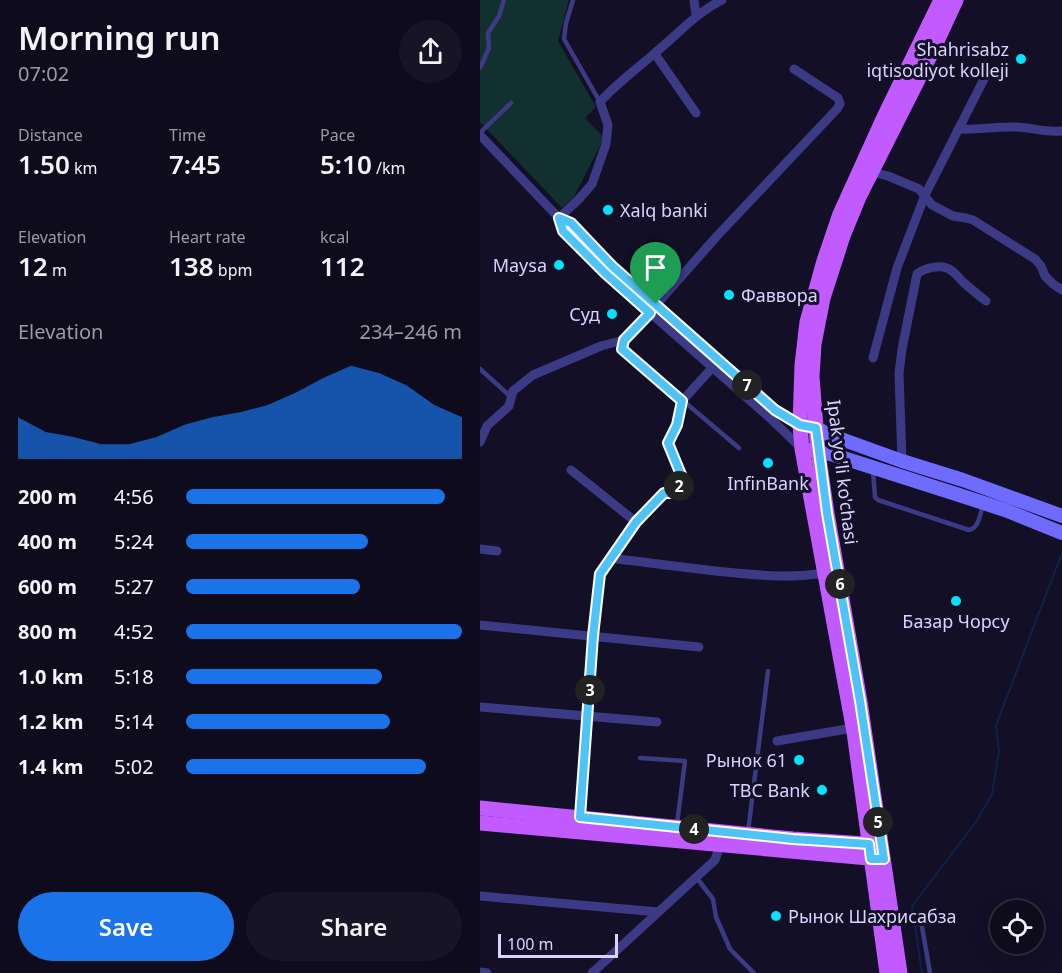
<!DOCTYPE html>
<html lang="en">
<head>
<meta charset="utf-8">
<style>
	body { margin:0; font-family:"Noto Sans",sans-serif; background:#171425; color:#f1f3f6; height:100vh; display:flex; flex-direction:column; font-size:22px; white-space:nowrap }
	* { box-sizing:border-box; margin:0 }
	p { font-size:20px; color:#9b9ba3 }
	.icon { flex:none; width:33px; height:33px; fill:none; stroke:currentColor; stroke-width:2; stroke-linecap:round; stroke-linejoin:round }
	.map { position:relative; flex:1; overflow:hidden }
	.drawer { display:flex; flex-direction:column; background:#0e0b1c; width:480px }
	.drawer>* { flex:none }
	.fabs { position:absolute; left:510px; top:900px; display:grid; gap:12px }
	.fabs a { display:grid; place-items:center; width:54px; height:54px; border-radius:50%; background:#0e0b1c; box-shadow:0 6px 24px #0002,0 0 0 2px #2e2b3b; font-size:30px }
	.scale { position:absolute; left:18px; bottom:15px; width:120px; box-sizing:border-box; padding-left:6px; border:3px solid #d9d4ff; border-top:0; font-size:16px; line-height:21px; white-space:nowrap; color:#d9d4ff; -webkit-text-stroke:4px #130f26; paint-order:stroke }
	.pin { position:absolute; display:grid; place-items:center; width:51px; height:51px; color:#fff; margin:-62px -26px; border-radius:50% 50% 50% 0; rotate:-45deg; box-shadow:0 0 6px #0007 }
	.pin .icon { rotate:45deg }
	.km { position:absolute; width:30px; height:30px; margin:-15px; border-radius:50%; background:#222; color:#fff; font-size:16px; line-height:30px; text-align:center }
	.round { display:grid; place-items:center; flex:none; width:63px; height:63px; border-radius:32px; background:#171425 }
	.headline { display:flex; align-items:center; justify-content:space-between; height:102px; padding:0 18px }
	h1 { font-size:33px; font-weight:600; line-height:45px }
	.figures { display:grid; grid-template-columns:repeat(3,1fr); gap:9px; height:102px; padding:6px 18px }
	.figures div { display:grid; align-content:center }
	.figures b { font-size:26px; font-weight:600 }
	.figures small { font-size:16px; font-weight:400 }
	.figures p { font-size:16px }
	.chart { height:168px; padding:12px 18px }
	.chart p { display:flex; justify-content:space-between }
	.chart svg { width:100%; height:108px; margin-top:6px; fill:#1a73e8; opacity:.7 }
	.action { display:flex; gap:12px; margin-top:auto; padding:12px 18px }
	.action a { flex:1; height:69px; border-radius:36px; background:#1a73e8; color:#fff; font-size:24px; font-weight:600; line-height:69px; text-align:center }
	.action a+a { background:#171425; color:#f1f3f6 }
	ul { padding:0 18px; list-style:none; font-size:20px }
	li { display:grid; grid-template-columns:96px 72px 1fr; align-items:center; height:45px }
	li i { height:15px; border-radius:8px; background:#1a73e8 }
	main { display:flex; flex:1; min-height:0 }
	.map>svg:first-child { display:block }
	.green { fill:#12302f }
	.lines { fill:none; stroke-linecap:round; stroke-linejoin:round }
	.stream { stroke:#0c2248; stroke-width:2 }
	.service { stroke:#3d3a85; stroke-width:4.5 }
	.minor { stroke:#3d3a85; stroke-width:9 }
	.secondary { stroke:#6f6bff; stroke-width:14 }
	.primary { stroke:#c25bff; stroke-width:15 }
	.route-casing { stroke:#fff; stroke-width:12 }
	.route { stroke:#4fc3f7; stroke-width:8 }
	.poi-dot { fill:#00e5ff; stroke:#130f26; stroke-width:2 }
	.labels { text-anchor:middle; dominant-baseline:central; stroke-width:6; stroke-linejoin:round; paint-order:stroke }
	.poi-label { font-size:18px; fill:#d9d4ff; stroke:#130f26; text-anchor:end }
	.street-label { font-size:18px; fill:#d9d4ff; stroke:#130f26 }
</style>
</head>
<body>
<main>
<section class="drawer">
<div class="headline"><div><h1>Morning run</h1><p>07:02</p></div><a class="round"><svg class="icon" aria-label="share" viewBox="0 0 24 24"><path d="M12 15V3M7 8l5-5 5 5M5 13v7h14v-7"/></svg></a></div>
<div class="figures">
<div><p>Distance</p><b>1.50<small> km</small></b></div>
<div><p>Time</p><b>7:45</b></div>
<div><p>Pace</p><b>5:10<small> /km</small></b></div>
</div>
<div class="figures">
<div><p>Elevation</p><b>12<small> m</small></b></div>
<div><p>Heart rate</p><b>138<small> bpm</small></b></div>
<div><p>kcal</p><b>112</b></div>
</div>
<div class="chart"><p><span>Elevation</span>234–246 m</p>
<svg viewBox="0 0 160 44" preserveAspectRatio="none"><path d="M0 44V27L10 33L20 35L30 38L40 38L50 35L60 30L70 27L80 25L90 22L100 17L110 11L120 6L130 9L140 14L150 22L160 27V44z"/></svg>
</div>
<ul>
<li><b>200 m</b>4:56<i style="width:94%"></i></li>
<li><b>400 m</b>5:24<i style="width:66%"></i></li>
<li><b>600 m</b>5:27<i style="width:63%"></i></li>
<li><b>800 m</b>4:52<i style="width:100%"></i></li>
<li><b>1.0 km</b>5:18<i style="width:71%"></i></li>
<li><b>1.2 km</b>5:14<i style="width:74%"></i></li>
<li><b>1.4 km</b>5:02<i style="width:87%"></i></li>
</ul>
<div class="action"><a>Save</a><a>Share</a></div>
</section>
<div class="map">
<svg width="582" height="973" viewBox="0 0 582 973">
	<rect width="100%" height="100%" fill="#130f26"/>
	<polygon class="green" points="0,0 89,0 78,41 116,107 105,118 124,138 94,197 82,208 0,122"/>
	<g class="lines">
		<polyline class="stream" points="442,973 432,906 496,822 512,794 519,751 516,725 582,553"/>
		<g class="service">
			<polyline points="93,0 86,23 84,39 120,102"/>
			<polyline points="0,68 9,48 8,33 19,16 24,0"/>
			<polyline points="0,133 31,103"/>
			<polyline points="144,340 142,349 259,448"/>
			<polyline points="0,369 31,397"/>
			<path d="M393 471 395 497 398 500 489 530C499 528 500 514 503 505"/>
			<polyline points="160,758 205,761 197,824"/>
			<polyline points="268,832 288,671"/>
			<polyline points="216,877 233,899 236,917 250,949 274,973"/>
			<polyline points="440,915 450,973"/>
		</g>
		<g class="minor">
			<polyline points="214,0 216,15"/>
			<polyline points="175,54 216,113"/>
			<path d="M478 129C496 130 512 127 530 127 548 126 564 133 582 131"/>
			<polyline points="0,135 79,218 91,223 132,266 295,410 320,425"/>
			<polyline points="392,172 408,176 439,189 452,205 473,216 486,218 493,220 520,237 555,259 561,266 565,276 573,284 582,290"/>
			<polyline points="79,218 83,231 125,273 290,418 321,448"/>
			<path d="M79 218 99 199 112 184 126 144 128 125 120 102C137 83 157 69 176 52 198 34 216 13 242 0"/>
			<polyline points="176,305 237,236 357,109 360,104 358,98 314,69"/>
			<polyline points="393,358 417,268 445,195 504,79"/>
			<polyline points="0,442 7,426 29,406 33,391 53,375 121,346 144,340 170,313"/>
			<path d="M422 461 419 373 422 349 437 274C444 268 461 264 469 269 475 272 479 278 483 282 491 289 498 295 506 301"/>
			<polyline points="91,470 156,522"/>
			<polyline points="0,549 17,551"/>
			<path d="M130 558C172 563 214 569 256 573 286 576 315 578 344 573"/>
			<polyline points="0,625 219,647"/>
			<polyline points="0,707 177,722"/>
			<polyline points="297,741 373,728"/>
			<polyline points="100,817 113,636 120,574 156,522 184,493 197,493 202,477 188,443 197,425 202,401 232,368"/>
			<polyline points="0,896 178,912"/>
			<polyline points="0,972 7,973"/>
			<polyline points="112,973 235,860 240,845"/>
		</g>
		<g class="secondary">
			<polyline points="327,426 336,428 350,435 422,461 483,480 582,516"/>
			<polyline points="330,450 354,455 476,494 525,510 582,533"/>
		</g>
		<g class="primary">
			<polyline points="0,808 313,839 399,845"/>
			<polyline points="0,823 400,859"/>
			<polyline points="407,973 374,732 322,449 320,425 322,365 327,322 344,261 360,214 404,117 461,0"/>
			<polyline points="420,973 380,701 347,513 338,452 332,377 334,344 343,298 363,236 379,197 452,52 476,0"/>
		</g>
	</g>
	<g class="lines">
		<defs>
			<polygon id="route" points="79,218 91,223 132,266 295,410 320,425 336,428 347,513 380,701 404,859 391,859 389,844 313,839 100,817 113,636 120,574 156,522 184,493 197,493 202,477 188,443 197,425 202,401 142,349 144,340 170,313 125,273 83,231"/>
		</defs>
		<use href="#route" class="route-casing"/>
		<use href="#route" class="route"/>
	</g>
	<g class="poi-dot">
		<circle cx="541" cy="59" r="6"/>
		<circle cx="128" cy="210" r="6"/>
		<circle cx="79" cy="265" r="6"/>
		<circle cx="249" cy="295" r="6"/>
		<circle cx="132" cy="314" r="6"/>
		<circle cx="288" cy="463" r="6"/>
		<circle cx="476" cy="601" r="6"/>
		<circle cx="319" cy="760" r="6"/>
		<circle cx="342" cy="790" r="6"/>
		<circle cx="296" cy="916" r="6"/>
	</g>
	<g class="labels">
		<g class="poi-label">
			<text x="529" y="49">Shahrisabz<tspan x="529" dy="21">iqtisodiyot kolleji</tspan></text>
			<text x="140" y="210" text-anchor="start">Xalq banki</text>
			<text x="67" y="265">Maysa</text>
			<text x="261" y="295" text-anchor="start">Фаввора</text>
			<text x="120" y="314">Суд</text>
			<text x="288" y="483" text-anchor="middle">InfinBank</text>
			<text x="476" y="621" text-anchor="middle">Базар Чорсу</text>
			<text x="307" y="760">Рынок 61</text>
			<text x="330" y="790">TBC Bank</text>
			<text x="308" y="916" text-anchor="start">Рынок Шахрисабза</text>
		</g>
		<g class="street-label">
			<text transform="translate(363 472) rotate(83)">Ipak yo'li ko'chasi</text>
		</g>
	</g>
</svg>
<div class="fabs">
<a><svg class="icon" aria-label="locate" viewBox="0 0 24 24"><circle cx="12" cy="12" r="6"/><path d="M12 2v4M12 18v4M2 12h4M18 12h4"/></svg></a>
</div>
<div class="scale">100 m</div>
<div class="pin" style="left:176px;top:304px;background:#1e9e55"><svg class="icon" aria-label="arrive" viewBox="0 0 24 24"><path d="M6 21V4h12l-3 4 3 4H6"/></svg></div>
<b class="km" style="left:199px;top:486px">2</b>
<b class="km" style="left:110px;top:690px">3</b>
<b class="km" style="left:214px;top:829px">4</b>
<b class="km" style="left:398px;top:822px">5</b>
<b class="km" style="left:360px;top:584px">6</b>
<b class="km" style="left:267px;top:385px">7</b>
</div>
</main>
</body>
</html>
